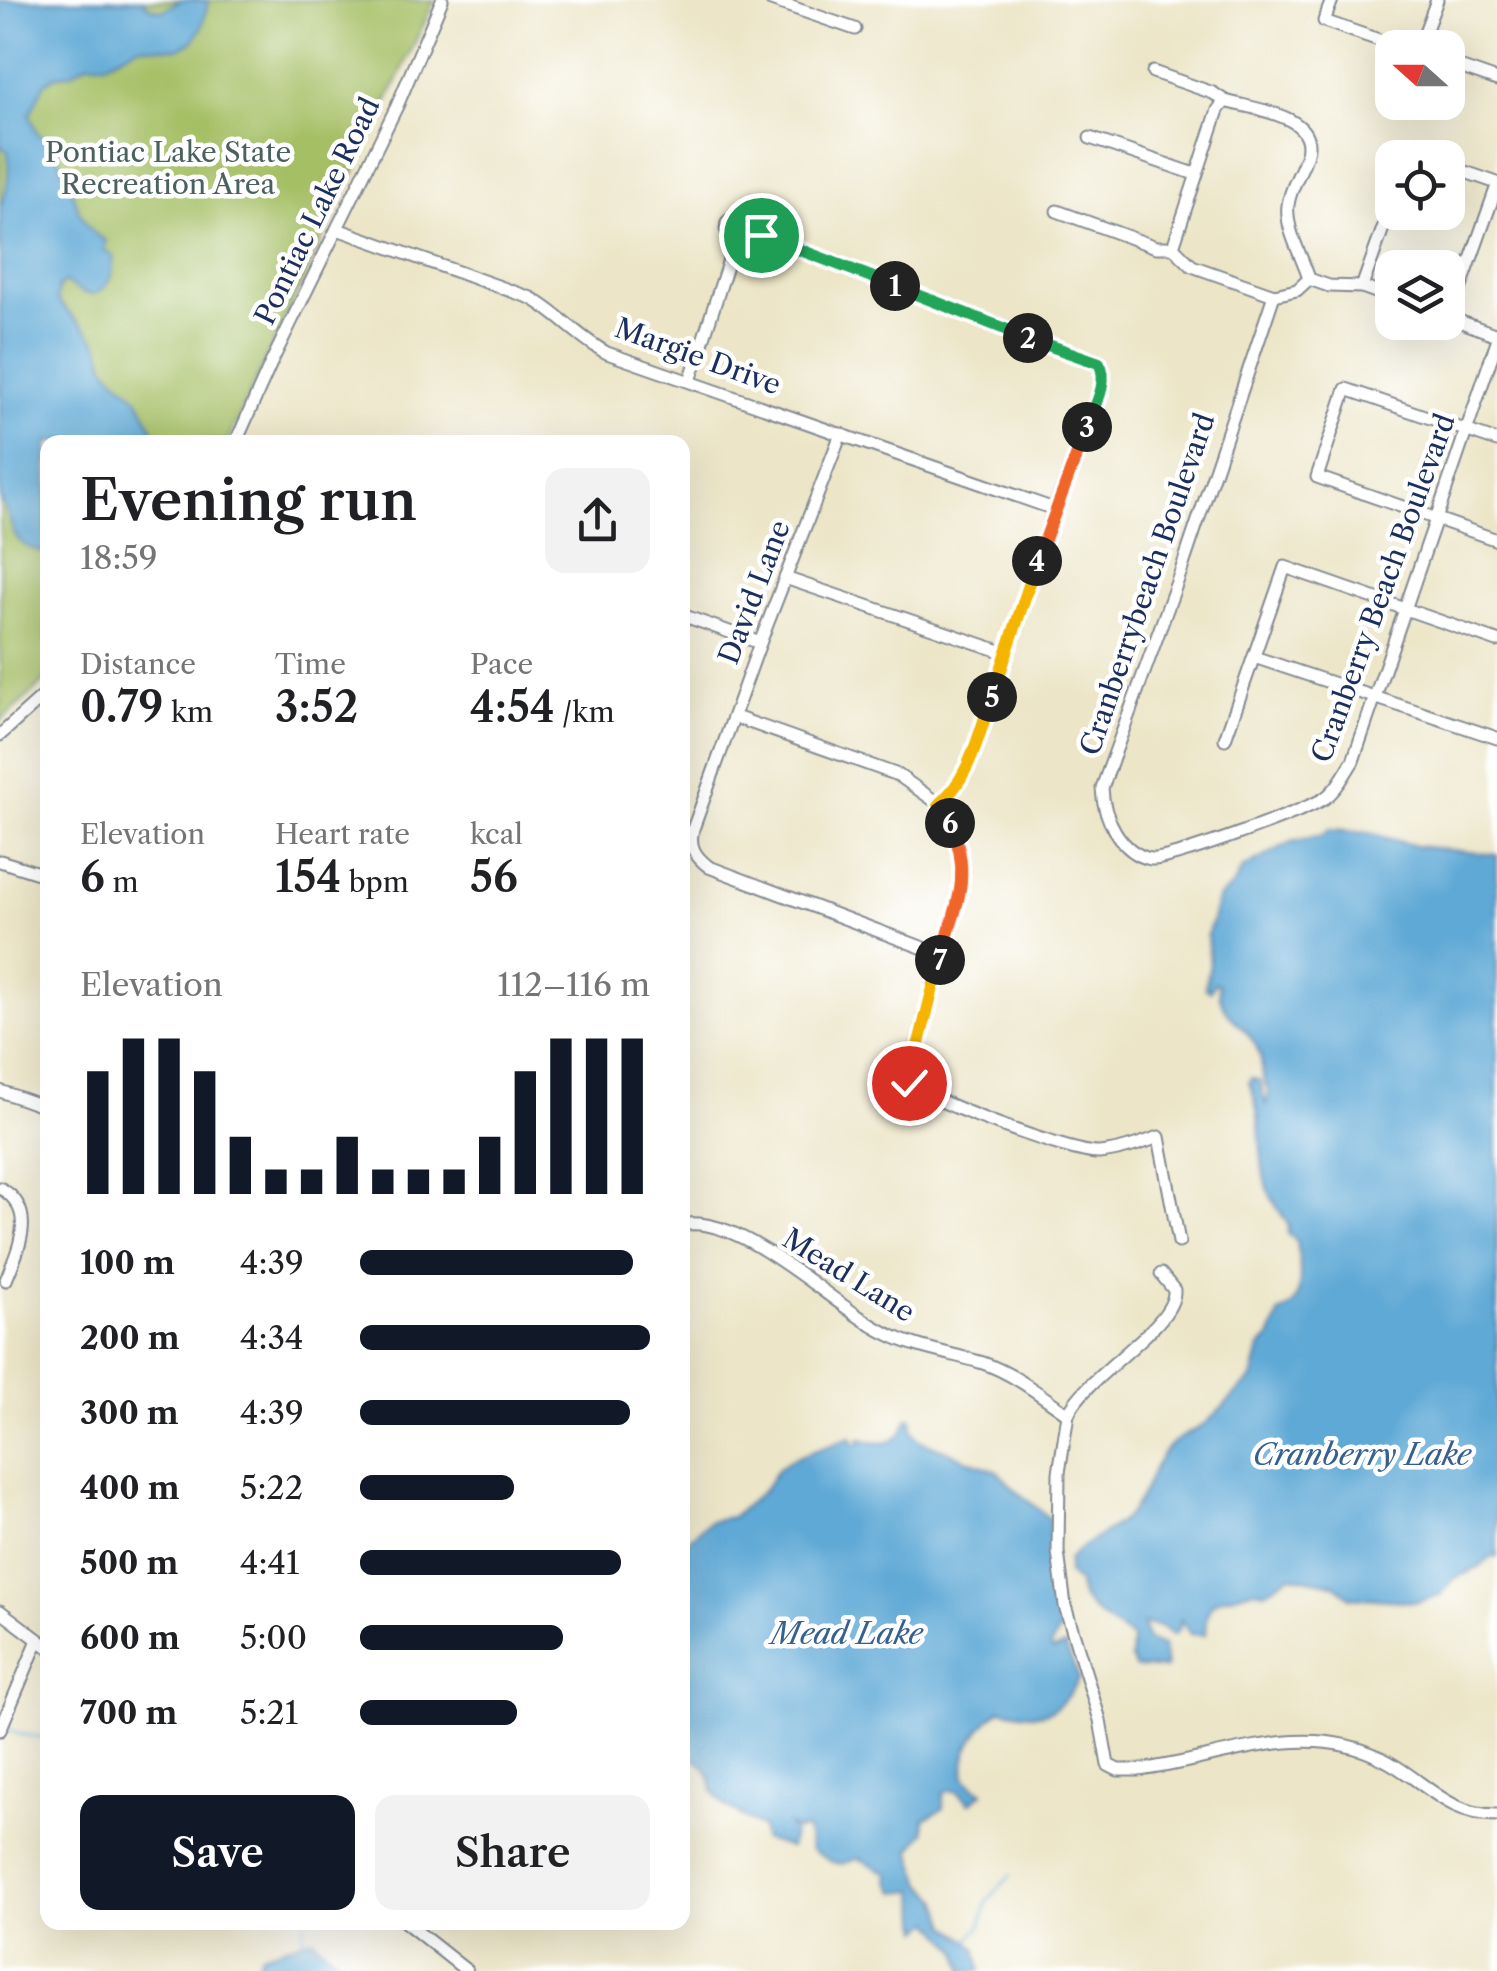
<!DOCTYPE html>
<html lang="en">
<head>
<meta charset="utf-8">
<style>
	body { margin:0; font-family:"Libre Caslon Text",serif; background:#f2f2f2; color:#202124; height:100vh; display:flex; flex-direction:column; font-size:38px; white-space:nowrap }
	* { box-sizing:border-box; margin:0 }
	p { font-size:32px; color:#757577 }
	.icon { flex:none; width:55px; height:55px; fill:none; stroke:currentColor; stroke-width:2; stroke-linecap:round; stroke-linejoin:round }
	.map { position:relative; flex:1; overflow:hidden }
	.sheet { position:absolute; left:40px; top:435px; width:650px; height:1495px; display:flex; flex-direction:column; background:#fff; border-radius:20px; box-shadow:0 10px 40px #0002 }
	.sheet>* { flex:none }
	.needle { width:65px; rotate:291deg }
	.tools { position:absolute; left:1375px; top:30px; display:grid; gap:20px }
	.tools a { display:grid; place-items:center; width:90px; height:90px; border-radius:20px; background:#fff; box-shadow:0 10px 40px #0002; font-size:50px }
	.pin { position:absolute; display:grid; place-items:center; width:85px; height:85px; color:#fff; margin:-42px; border:5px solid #fff; border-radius:50%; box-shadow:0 2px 10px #0007 }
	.km { position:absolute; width:50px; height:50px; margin:-25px; border-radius:50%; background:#222; color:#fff; font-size:28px; line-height:50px; text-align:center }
	.round { display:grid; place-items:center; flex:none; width:105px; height:105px; border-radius:20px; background:#f2f2f2 }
	.head { display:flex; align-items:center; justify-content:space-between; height:170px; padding:0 40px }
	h1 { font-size:55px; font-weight:600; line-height:75px }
	.metrics { display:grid; grid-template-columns:repeat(3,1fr); gap:15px; height:170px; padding:10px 40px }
	.metrics div { display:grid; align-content:center }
	.metrics b { font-size:42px; font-weight:600 }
	.metrics small { font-size:28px; font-weight:400 }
	.metrics p { font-size:28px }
	.chart { height:280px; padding:20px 40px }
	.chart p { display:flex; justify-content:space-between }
	.chart svg { width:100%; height:180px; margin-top:10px; stroke:#111827; stroke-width:6 }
	.action { display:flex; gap:20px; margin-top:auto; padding:20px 40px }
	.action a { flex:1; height:115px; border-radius:20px; background:#111827; color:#fff; font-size:40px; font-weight:600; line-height:115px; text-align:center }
	.action a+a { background:#f2f2f2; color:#202124 }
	ul { padding:0 40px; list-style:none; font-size:32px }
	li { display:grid; grid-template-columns:160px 120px 1fr; align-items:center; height:75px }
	li i { height:25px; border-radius:12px; background:#111827 }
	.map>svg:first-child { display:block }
	.green { fill:#a5bf65; stroke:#607762; stroke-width:2.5 }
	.water { fill:#5ea9d6; stroke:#3c6c9a; stroke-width:2.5 }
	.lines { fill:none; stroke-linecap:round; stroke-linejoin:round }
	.stream { stroke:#5ea9d6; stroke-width:2.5 }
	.minor-casing { stroke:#848a92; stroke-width:15 }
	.minor { stroke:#fff; stroke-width:11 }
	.split-1-casing { stroke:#fff; stroke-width:20 }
	.split-2-casing { stroke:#fff; stroke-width:20 }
	.split-3-casing { stroke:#fff; stroke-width:20 }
	.split-4-casing { stroke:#fff; stroke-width:20 }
	.split-5-casing { stroke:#fff; stroke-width:20 }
	.split-6-casing { stroke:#fff; stroke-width:20 }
	.split-7-casing { stroke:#fff; stroke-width:20 }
	.split-8-casing { stroke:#fff; stroke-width:20 }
	.split-1 { stroke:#22a559; stroke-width:12 }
	.split-2 { stroke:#22a559; stroke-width:12 }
	.split-3 { stroke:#22a559; stroke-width:12 }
	.split-4 { stroke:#f0652b; stroke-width:12 }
	.split-5 { stroke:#f5b400; stroke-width:12 }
	.split-6 { stroke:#f5b400; stroke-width:12 }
	.split-7 { stroke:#f0652b; stroke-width:12 }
	.split-8 { stroke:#f5b400; stroke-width:12 }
	.labels { text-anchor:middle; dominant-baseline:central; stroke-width:9; stroke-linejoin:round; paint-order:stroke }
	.park-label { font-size:28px; fill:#4b6160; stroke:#fff }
	.street-label { font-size:28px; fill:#1b2f5e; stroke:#fff }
	.water-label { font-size:30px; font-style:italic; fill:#36608e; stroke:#fff }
</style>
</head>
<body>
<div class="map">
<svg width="1497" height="1971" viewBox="0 0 1497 1971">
	<rect width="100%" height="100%" fill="#fff"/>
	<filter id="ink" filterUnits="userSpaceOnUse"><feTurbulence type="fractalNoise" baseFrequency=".01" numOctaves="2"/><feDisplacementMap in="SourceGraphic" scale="20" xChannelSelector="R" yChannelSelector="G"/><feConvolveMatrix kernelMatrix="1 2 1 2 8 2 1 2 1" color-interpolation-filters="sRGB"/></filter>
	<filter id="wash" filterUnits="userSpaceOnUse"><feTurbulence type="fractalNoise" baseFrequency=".0048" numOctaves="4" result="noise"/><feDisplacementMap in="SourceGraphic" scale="40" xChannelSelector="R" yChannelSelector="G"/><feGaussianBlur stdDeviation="2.25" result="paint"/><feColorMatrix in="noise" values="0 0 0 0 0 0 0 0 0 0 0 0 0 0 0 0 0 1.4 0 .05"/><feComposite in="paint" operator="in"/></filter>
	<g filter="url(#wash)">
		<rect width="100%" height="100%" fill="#ece5c7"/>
		<polygon class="green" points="0,0 435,0 227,442 48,442 47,679 0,722"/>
		<g class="water">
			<path d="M0 0H143L149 7 162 11 181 0H206L208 4 202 26 193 41 178 49 138 46 106 63H88L72 73 55 76 44 84 30 115 38 134 55 143 62 169 69 175C72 200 83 230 106 241L104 250 113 255C114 273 111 286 93 295L83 293 65 282 59 286 57 299C68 316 87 327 98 344 103 352 102 359 106 366 114 381 130 387 139 401 148 415 151 430 160 442H48L46 553C4 542 18 528 0 498V205C9 191 9 169 8 152L0 145Z"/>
			<path d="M1329 830 1369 833 1416 846 1497 855V1557L1491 1556 1479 1568 1455 1578 1440 1595 1416 1602 1350 1597 1334 1584 1290 1575 1265 1592C1255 1589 1252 1590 1242 1593 1212 1600 1206 1601 1205 1635L1190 1634 1181 1620 1179 1629 1173 1635 1162 1627 1143 1624 1147 1640 1163 1646 1166 1668H1135L1131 1659 1132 1638C1114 1626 1078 1608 1078 1583L1068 1574V1560C1084 1542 1106 1534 1124 1519 1144 1501 1149 1472 1164 1452 1179 1434 1192 1435 1207 1422 1224 1408 1236 1392 1252 1379L1260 1348 1270 1338 1280 1312C1307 1308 1300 1261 1297 1241L1288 1234 1289 1226C1281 1213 1270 1198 1266 1185 1257 1151 1264 1114 1249 1083L1251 1078 1260 1081 1266 1106 1269 1091C1260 1078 1264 1066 1259 1052 1249 1025 1217 1017 1219 985L1215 983 1210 991 1205 988 1210 964 1207 936 1219 897 1234 885 1242 869 1291 842 1323 835Z"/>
			<path d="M908 1418H912V1430L919 1440 999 1472 1014 1489 1049 1518 1053 1585 1062 1625 1050 1647 1054 1651 1065 1646 1079 1678C1055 1719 1043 1718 1001 1709 983 1723 959 1750 965 1776 967 1783 979 1789 983 1792L970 1803 957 1791H946L943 1795V1809L924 1819 925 1832 911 1849 921 1881 939 1899 948 1925 976 1947 981 1971H964L958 1950 932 1922 921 1930 915 1890 896 1892 888 1880 889 1874 858 1858C837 1869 831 1861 811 1850L806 1828 796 1830 787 1824 793 1832 790 1848 763 1839 762 1828 726 1806 713 1791C711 1774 703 1758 683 1757V1544L710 1521 732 1517 764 1490 777 1470 792 1459 851 1437 854 1444 860 1443V1438C884 1448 902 1443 908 1418Z"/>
			<polygon points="312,1938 351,1971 255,1971 261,1954"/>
		</g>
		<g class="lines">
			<g class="stream">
				<polyline points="6,1728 17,1734 48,1738"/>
				<polyline points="303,1940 305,1922"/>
				<polyline points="968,1941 982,1924 987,1901 1011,1875"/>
			</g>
		</g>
	</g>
	<g filter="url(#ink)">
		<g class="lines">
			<defs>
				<g id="minor">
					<polyline points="771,0 855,29"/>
					<polyline points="1332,0 1324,21 1402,48"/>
					<polyline points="1419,48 1437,0"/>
					<polyline points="1448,63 1497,80"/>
					<polyline points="1153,72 1213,93 1225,101"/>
					<polyline points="1090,138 1195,174"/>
					<polyline points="1409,158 1410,153 1424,158"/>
					<polyline points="1448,166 1497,183"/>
					<polyline points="1057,211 1156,247 1173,247"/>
					<path d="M337 229 531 298C559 314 579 338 607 353L1054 509"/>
					<polyline points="734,244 726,229 727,222 737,214 751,219 758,235"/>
					<path d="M1173 247 1218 110 1225 101C1251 109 1317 114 1307 153 1303 170 1290 187 1288 205 1285 230 1302 255 1309 279"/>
					<polyline points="1173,247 1192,266 1274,295 1297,290 1309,279"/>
					<polyline points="1309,279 1329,286 1362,287 1392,298"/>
					<polyline points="1362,287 1392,203"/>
					<path d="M1274 295 1181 571 1102 788C1103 816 1120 853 1151 859 1167 862 1307 810 1325 798 1337 789 1345 774 1353 761L1497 341"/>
					<polyline points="1448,317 1497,335"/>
					<polyline points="1450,318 1497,186"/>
					<polyline points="690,381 734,244 752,234 803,250 1099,363 1103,368 1104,381 1054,509 965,774 952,793 939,804"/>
					<path d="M841 434 760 643 693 829C688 847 696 857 709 867L942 955"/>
					<polyline points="1497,441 1346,389 1317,477 1497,540"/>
					<polyline points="236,442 271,363 397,106 442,0"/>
					<polyline points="785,578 1006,653"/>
					<polyline points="682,615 760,643"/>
					<polyline points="1254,657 1497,738"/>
					<path d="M735 717 898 775 939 804 951 825 962 857 961 891 917 1042 909 1083C926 1100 1074 1155 1099 1153 1120 1151 1139 1144 1159 1137L1179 1242"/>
					<polyline points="0,735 48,692"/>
					<polyline points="1225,739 1285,567 1497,641"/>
					<polyline points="0,861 48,876"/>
					<polyline points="0,1091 48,1108"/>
					<path d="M0 1188C38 1209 19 1248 6 1280"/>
					<path d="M682 1225C743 1212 836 1310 888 1334 918 1349 951 1353 983 1363 1013 1373 1042 1396 1068 1414L1059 1473 1058 1552 1065 1606 1100 1720 1108 1765 1118 1770H1138C1219 1761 1300 1718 1381 1758 1423 1778 1445 1815 1497 1815"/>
					<path d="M1068 1414C1087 1374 1177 1325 1174 1290L1161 1274"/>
					<polyline points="0,1611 48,1647"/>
					<polyline points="0,1730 38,1640"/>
					<polyline points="405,1922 467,1971"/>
				</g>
			</defs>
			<use href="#minor" class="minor-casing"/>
			<use href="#minor" class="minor"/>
		</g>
	</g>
	<g class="lines" filter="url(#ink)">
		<defs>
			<polyline id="split-1" points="761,235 895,286"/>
			<polyline id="split-2" points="895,286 1028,338"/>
			<path id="split-3" d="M1028 338 1099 363C1110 381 1094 408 1087 427"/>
			<polyline id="split-4" points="1037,561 1087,427"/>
			<polyline id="split-5" points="992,697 1037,561"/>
			<path id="split-6" d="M950 823 939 804C971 777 978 735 992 697"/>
			<path id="split-7" d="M940 960C955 909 974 875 950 823"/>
			<polyline id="split-8" points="909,1083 940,960"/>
		</defs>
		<use href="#split-1" class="split-1-casing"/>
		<use href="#split-2" class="split-2-casing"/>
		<use href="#split-3" class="split-3-casing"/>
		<use href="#split-4" class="split-4-casing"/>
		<use href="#split-5" class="split-5-casing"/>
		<use href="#split-6" class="split-6-casing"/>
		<use href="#split-7" class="split-7-casing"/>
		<use href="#split-8" class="split-8-casing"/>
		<use href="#split-1" class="split-1"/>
		<use href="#split-2" class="split-2"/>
		<use href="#split-3" class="split-3"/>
		<use href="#split-4" class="split-4"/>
		<use href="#split-5" class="split-5"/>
		<use href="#split-6" class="split-6"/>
		<use href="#split-7" class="split-7"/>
		<use href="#split-8" class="split-8"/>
	</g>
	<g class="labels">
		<g class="park-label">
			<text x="168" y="152">Pontiac Lake State<tspan x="168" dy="32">Recreation Area</tspan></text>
		</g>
		<g class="street-label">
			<text transform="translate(317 211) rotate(-64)">Pontiac Lake Road</text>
			<text transform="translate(698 356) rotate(20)">Margie Drive</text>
			<text transform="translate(1147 584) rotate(-71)">Cranberrybeach Boulevard</text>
			<text transform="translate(1383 588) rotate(-70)">Cranberry Beach Boulevard</text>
			<text transform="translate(754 592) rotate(-69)">David Lane</text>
			<text transform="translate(849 1275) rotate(32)">Mead Lane</text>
		</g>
		<g class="water-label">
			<text x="1362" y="1454">Cranberry Lake</text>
			<text x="847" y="1633">Mead Lake</text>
		</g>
	</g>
</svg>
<div class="tools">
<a><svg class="needle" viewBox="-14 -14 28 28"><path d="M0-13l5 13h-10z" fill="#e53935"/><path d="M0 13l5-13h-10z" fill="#757577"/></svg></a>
<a><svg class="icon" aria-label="locate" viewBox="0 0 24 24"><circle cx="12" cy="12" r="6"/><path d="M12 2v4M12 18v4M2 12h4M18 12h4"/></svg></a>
<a><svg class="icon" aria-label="layers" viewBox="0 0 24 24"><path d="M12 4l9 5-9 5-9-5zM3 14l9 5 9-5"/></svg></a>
</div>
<div class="pin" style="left:761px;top:235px;background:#1e9e55"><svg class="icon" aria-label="arrive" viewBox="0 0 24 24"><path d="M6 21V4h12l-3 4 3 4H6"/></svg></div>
<div class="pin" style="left:909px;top:1083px;background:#d93025"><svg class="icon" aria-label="check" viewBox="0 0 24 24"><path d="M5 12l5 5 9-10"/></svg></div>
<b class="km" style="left:895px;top:286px">1</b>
<b class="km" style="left:1028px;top:338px">2</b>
<b class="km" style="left:1087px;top:427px">3</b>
<b class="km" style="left:1037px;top:561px">4</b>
<b class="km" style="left:992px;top:697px">5</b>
<b class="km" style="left:950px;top:823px">6</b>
<b class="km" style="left:940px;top:960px">7</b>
<section class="sheet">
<div class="head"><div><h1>Evening run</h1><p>18:59</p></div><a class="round"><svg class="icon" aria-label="share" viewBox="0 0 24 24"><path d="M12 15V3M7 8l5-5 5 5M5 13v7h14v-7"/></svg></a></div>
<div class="metrics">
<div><p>Distance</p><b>0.79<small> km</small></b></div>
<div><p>Time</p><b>3:52</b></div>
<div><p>Pace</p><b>4:54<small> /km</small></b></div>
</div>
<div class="metrics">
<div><p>Elevation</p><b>6<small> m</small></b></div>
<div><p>Heart rate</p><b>154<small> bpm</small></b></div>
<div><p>kcal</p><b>56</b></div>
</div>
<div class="chart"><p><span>Elevation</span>112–116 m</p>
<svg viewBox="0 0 160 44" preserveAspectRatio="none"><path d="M5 44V14M15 44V6M25 44V6M35 44V14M45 44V30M55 44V38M65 44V38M75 44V30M85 44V38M95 44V38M105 44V38M115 44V30M125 44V14M135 44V6M145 44V6M155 44V6"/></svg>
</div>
<ul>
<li><b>100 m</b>4:39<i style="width:94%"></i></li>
<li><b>200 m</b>4:34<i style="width:100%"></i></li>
<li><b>300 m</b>4:39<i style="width:93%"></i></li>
<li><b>400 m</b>5:22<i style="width:53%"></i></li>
<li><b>500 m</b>4:41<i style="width:90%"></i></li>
<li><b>600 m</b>5:00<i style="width:70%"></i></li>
<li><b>700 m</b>5:21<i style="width:54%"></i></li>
</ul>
<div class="action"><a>Save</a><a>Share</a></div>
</section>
</div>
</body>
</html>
